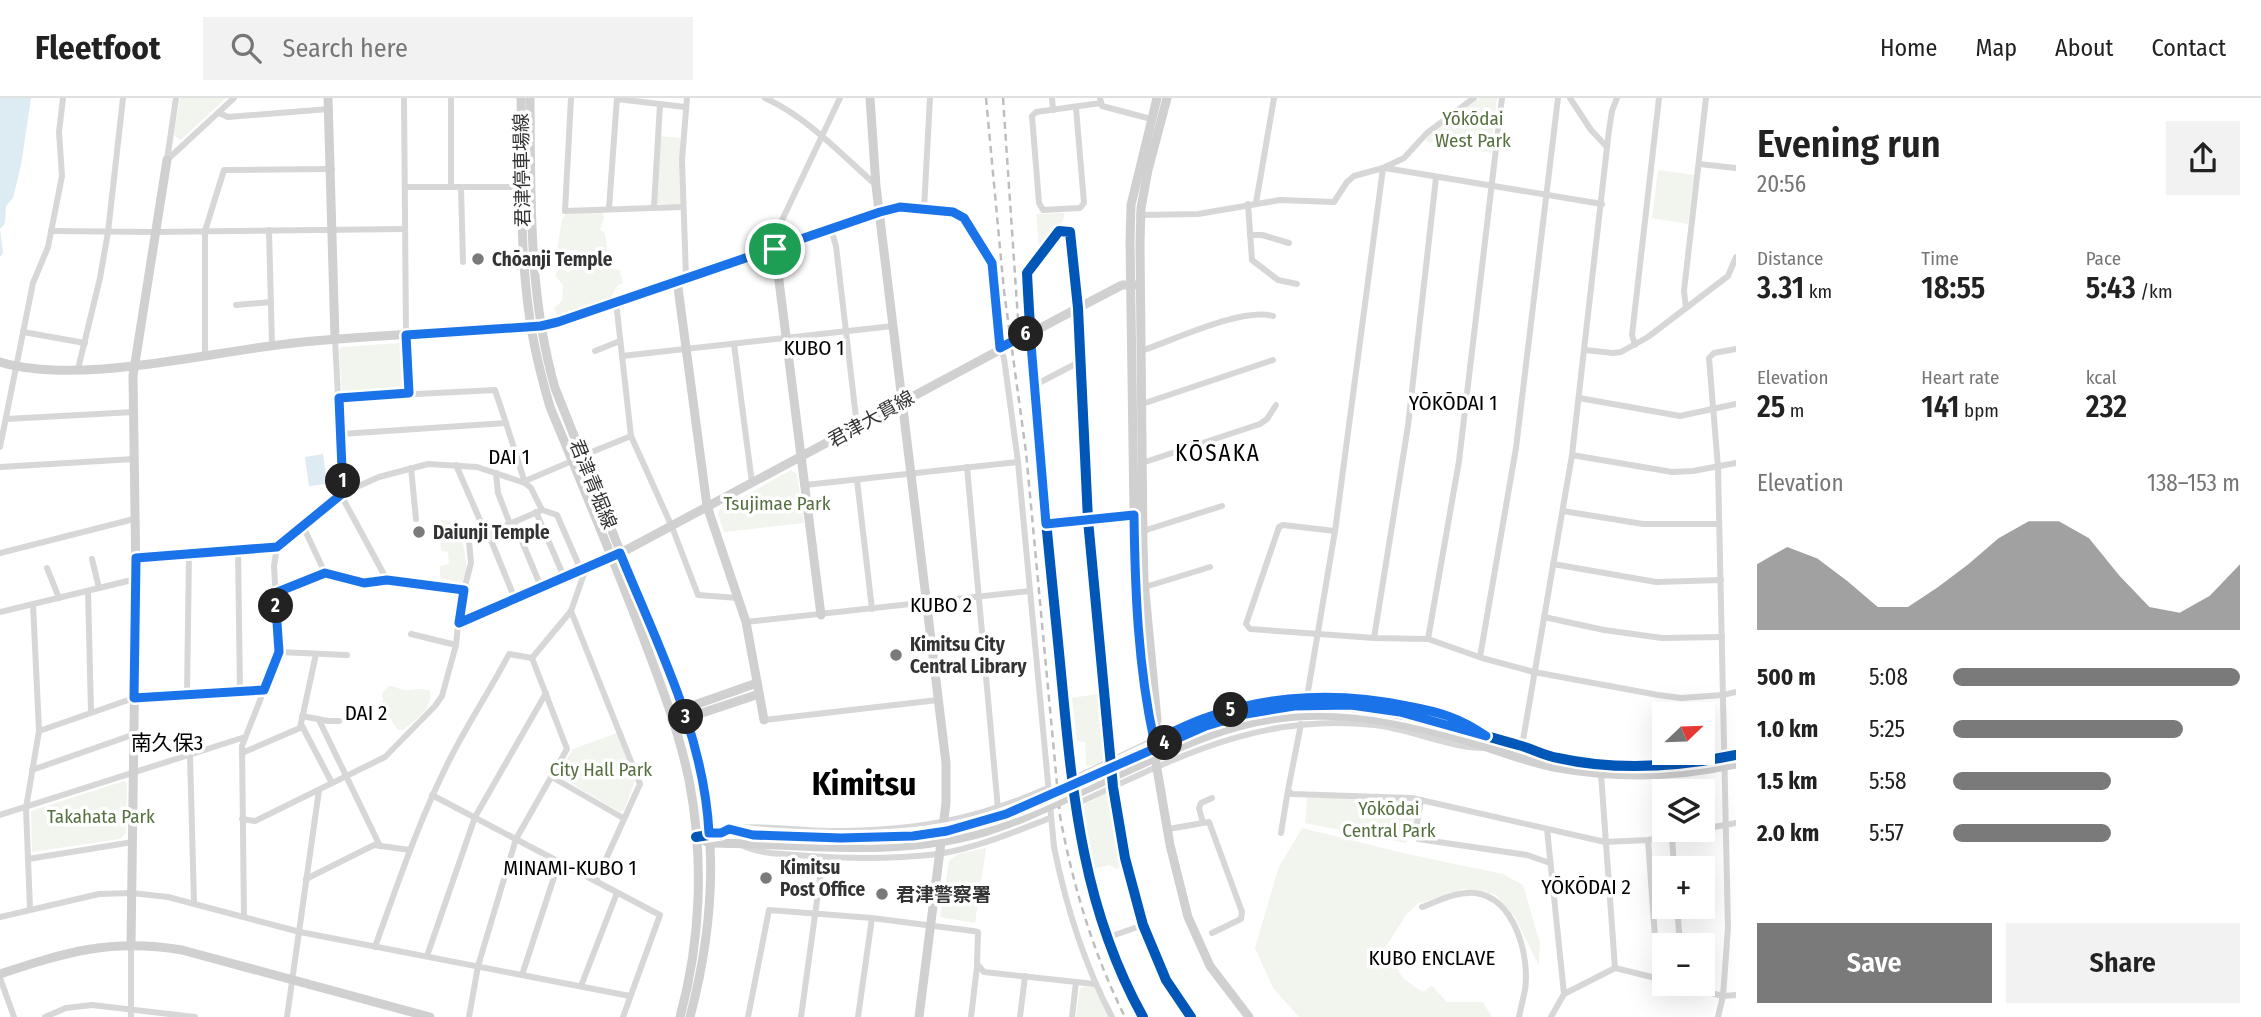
<!DOCTYPE html>
<html lang="en">
<head>
<meta charset="utf-8">
<style>
	body { margin:0; font-family:"Fira Sans Condensed","Noto Sans JP",sans-serif; background:#f2f2f2; color:#222; height:100vh; display:flex; flex-direction:column; font-size:26px; white-space:nowrap }
	* { box-sizing:border-box; margin:0 }
	p { font-size:23px; color:#767676 }
	.icon { flex:none; width:38px; height:38px; fill:none; stroke:currentColor; stroke-width:2; stroke-linecap:round; stroke-linejoin:round }
	.map { position:relative; flex:1; overflow:hidden }
	.drawer { display:flex; flex-direction:column; background:#fff; width:525px }
	.drawer>* { flex:none }
	.needle { width:46px; rotate:67deg }
	.tools { position:absolute; left:1652px; top:604px; display:grid; gap:14px }
	.tools a { display:grid; place-items:center; width:63px; height:63px; border-radius:0px; background:#fff; box-shadow:0 7px 28px #0002; font-size:35px }
	.pin { position:absolute; display:grid; place-items:center; width:60px; height:60px; color:#fff; margin:-30px; border:4px solid #fff; border-radius:50%; box-shadow:0 2px 7px #0007 }
	.km { position:absolute; width:35px; height:35px; margin:-18px; border-radius:50%; background:#222; color:#fff; font-size:19px; line-height:35px; text-align:center }
	.round { display:grid; place-items:center; flex:none; width:74px; height:74px; border-radius:0px; background:#f2f2f2 }
	.overview { display:flex; align-items:center; justify-content:space-between; height:119px; padding:0 21px }
	h1 { font-size:38px; font-weight:600; line-height:52px }
	.stats { display:grid; grid-template-columns:repeat(3,1fr); gap:10px; height:119px; padding:7px 21px }
	.stats div { display:grid; align-content:center }
	.stats b { font-size:30px; font-weight:600 }
	.stats small { font-size:19px; font-weight:400 }
	.stats p { font-size:19px }
	.chart { height:196px; padding:14px 21px }
	.chart p { display:flex; justify-content:space-between }
	.chart svg { width:100%; height:126px; margin-top:7px; fill:#7a7a7a; opacity:.7 }
	.button { display:flex; gap:14px; margin-top:auto; padding:14px 21px }
	.button a { flex:1; height:80px; border-radius:0px; background:#7a7a7a; color:#fff; font-size:28px; font-weight:600; line-height:80px; text-align:center }
	.button a+a { background:#f2f2f2; color:#222 }
	ul { padding:0 21px; list-style:none; font-size:23px }
	li { display:grid; grid-template-columns:112px 84px 1fr; align-items:center; height:52px }
	li i { height:18px; border-radius:9px; background:#7a7a7a }
	header { display:flex; align-items:center; gap:42px; box-sizing:border-box; height:98px; padding:0 35px; background:#fff; border-bottom:2px solid #e0e0e0 }
	header strong { font-size:33px }
	nav { display:flex; gap:38px; margin-inline-start:auto; font-size:24px }
	.search { width:490px; height:63px; background:#f2f2f2; display:flex; align-items:center; gap:18px; box-sizing:border-box; padding:0 24px; border-radius:0px; color:#767676; font-size:26px }
	main { display:flex; flex:1; min-height:0 }
	.map>svg:first-child { display:block }
	.green { fill:#f1f5ed }
	.water { fill:#ddebf3 }
	.lines { fill:none; stroke-linecap:round; stroke-linejoin:round }
	.street { stroke:#d7d7d7; stroke-width:6 }
	.secondary { stroke:#d0d0d0; stroke-width:9 }
	.rail { stroke:#bebebe; stroke-width:2.5; stroke-dasharray:7 5; stroke-linecap:butt }
	.secondary-bridge { stroke:#d0d0d0; stroke-width:9 }
	.cycleway-casing { stroke:#fff; stroke-width:15 }
	.cycleway { stroke:#0057b8; stroke-width:10 }
	.route-casing { stroke:#fff; stroke-width:14 }
	.route { stroke:#1a73e8; stroke-width:9 }
	.poi-dot { fill:#7a7a7a; stroke:#fff; stroke-width:2.5 }
	.labels { text-anchor:middle; dominant-baseline:central; stroke-width:7; stroke-linejoin:round; paint-order:stroke }
	.park-label { font-size:19px; fill:#56703f; stroke:#fff }
	.street-label { font-size:19px; fill:#333; stroke:#fff }
	.poi-label { font-size:19px; font-weight:bold; fill:#333; stroke:#fff; text-anchor:start }
	.neighbourhood-label { font-size:21px; fill:#000; stroke:#fff }
	.quarter-label { font-size:23px; letter-spacing:2px; fill:#000; stroke:#fff }
	.town-label { font-size:33px; font-weight:bold; fill:#000; stroke:#fff }
</style>
</head>
<body>
<header>
<strong>Fleetfoot</strong>
<div class="search"><svg class="icon" aria-label="search" viewBox="0 0 24 24"><circle cx="10" cy="10" r="6"/><path d="M15 15l6 6"/></svg>Search here</div>
<nav><a>Home</a><a>Map</a><a>About</a><a>Contact</a></nav>
</header>
<main>
<div class="map">
<svg width="1736" height="919" viewBox="0 0 1736 919">
	<rect width="100%" height="100%" fill="#fff"/>
	<g class="green">
		<polygon points="180,0 226,0 181,42 174,37"/>
		<polygon points="1480,0 1497,0 1491,55 1427,44 1426,40"/>
		<polygon points="660,38 680,40 681,104 678,107 656,106"/>
		<polygon points="1658,72 1694,77 1688,126 1652,120"/>
		<polygon points="602,113 604,120 600,132 605,135 608,158 607,170 620,172 623,185 617,188 611,200 557,217 554,210 562,203 563,187 556,179 556,174 561,170 568,175 571,172 594,172 599,167 595,161 581,162 577,152 557,152 562,121 567,115"/>
		<path d="M1064 115C1064 129 1058 126 1051 134 1047 139 1043 145 1039 150L1036 116Z"/>
		<polygon points="401,245 406,285 402,291 342,296 339,252 341,249"/>
		<polygon points="791,372 797,376 804,425 724,434 718,416 720,412"/>
		<polygon points="442,422 460,425 467,472 462,485 440,480 440,468 449,466 448,454 441,453 439,424"/>
		<path d="M389 588C396 588 399 592 406 592 416 592 421 589 430 593 432 614 417 619 403 632H398L390 620 387 622 379 619 383 601 382 595Z"/>
		<path d="M1103 595C1116 609 1106 627 1106 643 1106 649 1107 655 1107 661L1097 667 1086 668 1085 644 1077 643 1072 600Z"/>
		<polygon points="617,635 635,683 624,712 620,714 560,679 559,675 573,651"/>
		<polygon points="124,683 127,686 126,735 120,741 32,754 31,713"/>
		<path d="M1112 695 1120 750 1125 761V767L1116 771 1110 767 1094 771 1091 769 1081 716 1086 705C1096 703 1101 694 1112 695Z"/>
		<polygon points="1307,699 1398,702 1417,707 1415,728 1406,745 1305,725"/>
		<polygon points="1302,730 1407,756 1503,776 1523,787 1540,845 1539,868 1515,819 1495,796 1463,791 1417,806 1406,817 1385,850 1403,880 1422,894 1432,888 1447,904 1483,904 1492,919 1299,919 1273,890 1255,850 1278,771"/>
		<polygon points="986,750 975,825 940,819 949,763 958,756"/>
		<polygon points="1094,888 1109,919 1076,919 1080,891 1082,889"/>
	</g>
	<g class="water">
		<polygon points="0,0 31,0 21,67 13,100 6,108 5,125 0,131 3,155 0,159"/>
		<polygon points="323,356 327,386 309,388 305,359"/>
	</g>
	<g class="lines">
		<g class="street">
			<polyline points="404,0 406,237 409,295"/>
			<polyline points="451,0 451,89"/>
			<polyline points="571,0 565,113 683,109"/>
			<path d="M765 0C807 19 841 56 876 87"/>
			<polyline points="1052,0 1053,12"/>
			<polyline points="1100,0 1102,8 1151,21"/>
			<polyline points="1570,0 1591,32 1607,49"/>
			<polyline points="617,1 685,9"/>
			<polyline points="1076,10 1084,105 1080,110 1043,112 1039,105 1032,18 1036,14 1101,5"/>
			<polyline points="219,15 228,19 329,11"/>
			<polyline points="167,62 234,0"/>
			<polyline points="167,62 176,0"/>
			<polyline points="1699,66 1736,70"/>
			<polyline points="1385,70 1602,106"/>
			<polyline points="405,89 523,89"/>
			<polyline points="461,89 463,164"/>
			<polyline points="1256,105 1274,0"/>
			<polyline points="1248,106 1252,162 1278,182 1297,186"/>
			<polyline points="654,109 660,6"/>
			<polyline points="609,110 617,0"/>
			<polyline points="924,111 930,0"/>
			<path d="M880 114 906 109 959 116 964 120 992 165 1000 250 1004 260 1018 364 1054 749C1066 808 1084 866 1112 919"/>
			<polyline points="1139,117 1198,116 1280,102 1334,104 1347,84 1354,78 1383,70 1404,60 1427,35 1474,0"/>
			<polyline points="831,131 836,148 857,328"/>
			<polyline points="269,132 272,247"/>
			<polyline points="51,133 155,134 405,131"/>
			<polyline points="1250,137 1262,137 1289,145"/>
			<polyline points="775,151 775,137 840,0"/>
			<polyline points="686,179 682,62 687,0"/>
			<polyline points="616,204 631,338 672,429 698,497 738,500"/>
			<polyline points="236,207 271,204"/>
			<polyline points="1686,210 1684,193 1706,0"/>
			<polyline points="23,234 85,245"/>
			<polyline points="335,241 343,395"/>
			<polyline points="734,246 752,385"/>
			<polyline points="1635,247 1632,237 1659,0"/>
			<polyline points="1585,252 1613,255 1621,254 1648,239 1728,178 1736,159"/>
			<polyline points="595,253 620,243"/>
			<path d="M1141 253C1174 242 1242 209 1273 218"/>
			<polyline points="205,257 205,133 224,72 332,71"/>
			<polyline points="622,258 893,228"/>
			<polyline points="78,271 100,180 108,134 123,0"/>
			<polyline points="1035,287 1081,263"/>
			<polyline points="339,300 495,292 506,325"/>
			<polyline points="1579,300 1680,318 1736,306"/>
			<polyline points="1142,306 1273,262"/>
			<polyline points="6,321 134,314"/>
			<polyline points="341,336 506,325 525,385 531,390 542,412 557,417 581,472"/>
			<polyline points="0,349 33,185 48,149 62,78 59,34 63,0"/>
			<polyline points="1572,357 1672,374 1693,373 1736,365"/>
			<polyline points="582,358 631,338"/>
			<polyline points="1142,365 1260,326 1267,321 1276,307"/>
			<polyline points="456,367 486,436"/>
			<polyline points="0,369 134,361"/>
			<polyline points="967,369 998,711"/>
			<polyline points="411,370 416,421"/>
			<polyline points="496,375 498,395 510,426"/>
			<polyline points="857,382 872,511"/>
			<polyline points="525,383 572,363"/>
			<polyline points="805,387 1018,364"/>
			<polyline points="341,397 387,482"/>
			<polyline points="1563,413 1643,426 1719,426"/>
			<polyline points="536,414 564,479"/>
			<polyline points="514,424 541,489"/>
			<polyline points="1046,426 1134,417"/>
			<polyline points="303,428 325,475"/>
			<polyline points="1143,433 1222,408"/>
			<polyline points="1335,433 1283,427 1279,429 1246,526 1250,531 1374,540 1428,541 1482,560 1534,574 1658,597 1681,600 1723,597 1736,594"/>
			<polyline points="488,435 515,501"/>
			<polyline points="238,452 240,593"/>
			<polyline points="0,455 134,421"/>
			<polyline points="136,460 277,449 343,395 379,379 428,366 477,369 525,385"/>
			<polyline points="92,461 99,490"/>
			<polyline points="1553,466 1656,484 1721,482"/>
			<polyline points="47,470 59,500"/>
			<polyline points="1145,489 1210,469"/>
			<polyline points="88,493 91,614"/>
			<polyline points="275,495 325,475 364,485 387,482 428,485 464,492"/>
			<polyline points="571,513 640,686 596,783"/>
			<polyline points="0,514 136,481"/>
			<polyline points="1544,519 1604,532 1662,540 1722,539"/>
			<polyline points="746,524 1030,493"/>
			<polyline points="459,525 612,459"/>
			<polyline points="411,536 456,547"/>
			<polyline points="1374,540 1408,328 1436,80"/>
			<polyline points="1428,541 1459,363 1502,0"/>
			<polyline points="279,554 347,557"/>
			<polyline points="1480,559 1516,350 1558,0"/>
			<polyline points="532,560 571,513 586,470"/>
			<polyline points="187,596 189,455"/>
			<polyline points="1307,599 1335,433 1383,70"/>
			<polyline points="302,618 328,623 339,623"/>
			<polyline points="319,622 380,748"/>
			<polyline points="764,622 938,602"/>
			<polyline points="301,626 332,685"/>
			<polyline points="1301,626 1288,692 1292,696 1412,700 1605,744 1648,742 1702,732"/>
			<polyline points="39,633 134,600 264,592"/>
			<polyline points="1522,648 1572,357 1609,32 1612,13 1617,0"/>
			<polyline points="242,655 300,630 316,556"/>
			<polyline points="190,657 194,804"/>
			<polyline points="32,672 135,636"/>
			<polyline points="1601,676 1615,870"/>
			<polyline points="552,679 623,720"/>
			<path d="M1072 681C1117 661 1161 636 1207 619 1268 596 1339 593 1402 606 1430 612 1458 617 1481 635"/>
			<polyline points="432,697 660,817 623,919"/>
			<polyline points="1421,702 1415,737 1418,741 1527,757 1550,765"/>
			<path d="M1074 707C1174 661 1260 614 1374 627 1411 631 1446 649 1484 650"/>
			<polyline points="0,717 245,639"/>
			<polyline points="242,721 255,723 385,659 435,608 442,598 456,547 460,507 471,465 469,443 542,412"/>
			<polyline points="1203,725 1199,710 1201,705 1212,700"/>
			<path d="M734 730C766 727 798 733 830 733 913 733 972 723 1048 690"/>
			<polyline points="1168,731 1209,724 1242,814 1241,821 1212,835"/>
			<polyline points="1547,731 1564,896"/>
			<polyline points="1703,731 1736,725"/>
			<polyline points="1281,735 1288,692"/>
			<polyline points="1672,738 1674,770"/>
			<polyline points="1648,742 1658,881"/>
			<path d="M741 747C763 757 785 756 809 758 851 761 896 761 938 756 976 750 1014 734 1050 720"/>
			<polyline points="28,761 133,744"/>
			<polyline points="306,781 374,747 410,752"/>
			<polyline points="1677,808 1680,847"/>
			<path d="M1422 809C1438 803 1458 793 1475 795 1515 800 1530 858 1525 892 1523 901 1521 910 1519 919"/>
			<polyline points="30,811 26,710 39,633 33,506"/>
			<polyline points="244,818 242,648 279,554 274,468 277,449"/>
			<polyline points="0,819 99,796 132,795 168,799 300,834 630,898"/>
			<polyline points="1109,839 1143,827"/>
			<path d="M375 849C398 785 420 719 451 659 469 623 491 591 509 556L532 560"/>
			<polyline points="427,858 475,719 546,595"/>
			<polyline points="522,877 559,764"/>
			<polyline points="0,880 14,919"/>
			<polyline points="1676,886 1723,898 1736,897"/>
			<polyline points="581,888 617,795"/>
			<polyline points="45,919 66,910 92,907 195,919"/>
			<polyline points="131,919 131,847"/>
			<polyline points="287,919 319,692"/>
			<polyline points="469,919 478,868 516,741 567,651 532,560"/>
			<polyline points="748,919 769,812 872,820 973,833 978,834 977,866 984,874 1095,886"/>
			<polyline points="801,919 823,759"/>
			<polyline points="858,919 872,820"/>
			<polyline points="971,919 977,869"/>
			<polyline points="1020,919 1025,878"/>
			<polyline points="1072,919 1076,884"/>
			<path d="M1143 919C1075 797 1071 670 1057 534 1045 415 1033 295 1027 175L1059 133 1070 134 1078 210 1088 422 1113 689 1125 760 1143 827 1166 882 1191 919"/>
			<polyline points="1551,919 1564,896 1615,870 1664,882"/>
			<polyline points="1718,919 1723,898 1728,830 1718,369 1709,260 1714,255 1736,251"/>
		</g>
		<g class="secondary">
			<polyline points="328,0 335,241"/>
			<path d="M521 0C522 71 519 144 529 215 533 246 541 278 550 309 580 381 610 453 638 526 657 576 678 629 689 682 704 759 701 843 680 919"/>
			<path d="M530 0C531 98 528 196 555 290L683 611C720 711 717 817 690 919"/>
			<polyline points="870,0 876,88 946,665 946,705 919,919"/>
			<polyline points="1157,0 1131,107 1130,143 1135,483 1149,624 1170,747 1188,819 1210,868 1249,919"/>
			<polyline points="775,151 821,517"/>
			<polyline points="677,182 707,408 746,524 764,622"/>
			<path d="M0 264C75 286 192 258 270 248 317 241 365 239 413 236 456 233 498 229 541 227L558 224 880 114"/>
			<polyline points="617,457 1078,210 1122,187 1137,187"/>
			<polyline points="684,621 759,596"/>
			<polyline points="672,622 683,611 757,585"/>
			<polyline points="1153,636 1157,622 1144,483 1143,446 1140,145 1141,110 1148,72 1167,0"/>
			<path d="M1465 642C1494 651 1524 663 1553 669 1614 680 1676 680 1736 666"/>
			<path d="M1156 649C1218 621 1281 603 1351 607 1391 610 1427 622 1465 633 1484 638 1503 642 1521 648 1533 651 1544 657 1556 660 1614 674 1678 669 1736 657"/>
			<path d="M706 736 721 735 729 731C758 738 786 738 815 739 853 740 892 741 930 736"/>
			<polyline points="696,739 710,745 754,746"/>
			<polyline points="131,847 136,481 133,278 167,62"/>
			<path d="M0 876C67 854 111 840 182 852L430 919"/>
		</g>
		<g class="rail">
			<path d="M986 0 1004 193 1026 354 1060 718C1073 788 1093 855 1125 919"/>
			<polyline points="1003,0 1019,236"/>
		</g>
		<g class="secondary-bridge">
			<path d="M930 736C1010 724 1083 683 1156 649"/>
			<path d="M754 746C829 749 908 756 981 735 1022 723 1060 703 1098 686 1140 667 1182 646 1225 632 1308 605 1384 619 1465 642"/>
		</g>
		<defs>
			<g id="cycleway">
				<path d="M696 739 721 735 729 731C758 738 788 738 818 739 901 742 962 736 1039 703 1122 667 1204 614 1296 608 1374 603 1443 626 1518 647 1531 650 1544 658 1558 660 1616 673 1678 669 1736 657"/>
				<path d="M1143 919C1075 797 1071 670 1057 534 1045 415 1033 295 1027 175L1059 133 1070 134 1078 210 1088 422 1113 689 1125 760 1143 827 1166 882 1191 919"/>
			</g>
		</defs>
		<use href="#cycleway" class="cycleway-casing"/>
		<use href="#cycleway" class="cycleway"/>
	</g>
	<g class="lines">
		<defs>
			<path id="route" d="M900 109 953 114 964 120 992 165 1000 250 1030 234 1046 426 1134 417C1135 492 1138 569 1154 642 1172 635 1189 625 1208 619 1271 596 1342 594 1407 608 1439 614 1459 619 1486 638L1400 614 1351 607 1294 608 1246 616 1206 628 1006 716 947 733 913 738 841 740 753 737 729 731 721 735H709C704 636 657 546 620 455L459 525 464 492 387 482 364 485 325 475 275 495 279 554 264 592 134 600 136 460 277 449 343 395 339 300 409 295 406 237 541 228 558 224 880 114Z"/>
		</defs>
		<use href="#route" class="route-casing"/>
		<use href="#route" class="route"/>
	</g>
	<g class="poi-dot">
		<circle cx="478" cy="161" r="7"/>
		<circle cx="419" cy="434" r="7"/>
		<circle cx="896" cy="557" r="7"/>
		<circle cx="766" cy="780" r="7"/>
		<circle cx="882" cy="796" r="7"/>
	</g>
	<g class="labels">
		<g class="park-label">
			<text x="1473" y="20">Yōkōdai<tspan x="1473" dy="22">West Park</tspan></text>
			<text x="777" y="405">Tsujimae Park</text>
			<text x="601" y="671">City Hall Park</text>
			<text x="1389" y="710">Yōkōdai<tspan x="1389" dy="22">Central Park</tspan></text>
			<text x="101" y="718">Takahata Park</text>
		</g>
		<g class="street-label">
			<text transform="translate(522 72) rotate(-91)">君津停車場線</text>
			<text transform="translate(871 321) rotate(-29)">君津大貫線</text>
			<text transform="translate(593 386) rotate(68)">君津青堀線</text>
		</g>
		<g class="poi-label">
			<text x="492" y="161">Chōanji Temple</text>
			<text x="433" y="434">Daiunji Temple</text>
			<text x="910" y="546">Kimitsu City<tspan x="910" dy="22">Central Library</tspan></text>
			<text x="780" y="769">Kimitsu<tspan x="780" dy="22">Post Office</tspan></text>
			<text x="896" y="796">君津警察署</text>
		</g>
		<g class="neighbourhood-label">
			<text x="814" y="250">KUBO 1</text>
			<text x="1453" y="305">YŌKŌDAI 1</text>
			<text x="509" y="359">DAI 1</text>
			<text x="941" y="507">KUBO 2</text>
			<text x="366" y="615">DAI 2</text>
			<text x="167" y="645">南久保3</text>
			<text x="570" y="770">MINAMI-KUBO 1</text>
			<text x="1586" y="789">YŌKŌDAI 2</text>
			<text x="1432" y="860">KUBO ENCLAVE</text>
		</g>
		<g class="quarter-label">
			<text x="1218" y="355">KŌSAKA</text>
		</g>
		<g class="town-label">
			<text x="864" y="686">Kimitsu</text>
		</g>
	</g>
</svg>
<div class="tools">
<a><svg class="needle" viewBox="-14 -14 28 28"><path d="M0-13l5 13h-10z" fill="#e53935"/><path d="M0 13l5-13h-10z" fill="#767676"/></svg></a>
<a><svg class="icon" aria-label="layers" viewBox="0 0 24 24"><path d="M12 4l9 5-9 5-9-5zM3 14l9 5 9-5"/></svg></a>
<a>+</a>
<a>−</a>
</div>
<div class="pin" style="left:775px;top:151px;background:#1e9e55"><svg class="icon" aria-label="arrive" viewBox="0 0 24 24"><path d="M6 21V4h12l-3 4 3 4H6"/></svg></div>
<b class="km" style="left:343px;top:383px">1</b>
<b class="km" style="left:276px;top:508px">2</b>
<b class="km" style="left:686px;top:619px">3</b>
<b class="km" style="left:1165px;top:645px">4</b>
<b class="km" style="left:1231px;top:612px">5</b>
<b class="km" style="left:1026px;top:236px">6</b>
</div>
<section class="drawer">
<div class="overview"><div><h1>Evening run</h1><p>20:56</p></div><a class="round"><svg class="icon" aria-label="share" viewBox="0 0 24 24"><path d="M12 15V3M7 8l5-5 5 5M5 13v7h14v-7"/></svg></a></div>
<div class="stats">
<div><p>Distance</p><b>3.31<small> km</small></b></div>
<div><p>Time</p><b>18:55</b></div>
<div><p>Pace</p><b>5:43<small> /km</small></b></div>
</div>
<div class="stats">
<div><p>Elevation</p><b>25<small> m</small></b></div>
<div><p>Heart rate</p><b>141<small> bpm</small></b></div>
<div><p>kcal</p><b>232</b></div>
</div>
<div class="chart"><p><span>Elevation</span>138–153 m</p>
<svg viewBox="0 0 160 44" preserveAspectRatio="none"><path d="M0 44V21L10 15L20 19L30 27L40 36L50 36L60 29L70 21L80 12L90 6L100 6L110 12L120 25L130 36L140 38L150 32L160 21V44z"/></svg>
</div>
<ul>
<li><b>500 m</b>5:08<i style="width:100%"></i></li>
<li><b>1.0 km</b>5:25<i style="width:80%"></i></li>
<li><b>1.5 km</b>5:58<i style="width:55%"></i></li>
<li><b>2.0 km</b>5:57<i style="width:55%"></i></li>
</ul>
<div class="button"><a>Save</a><a>Share</a></div>
</section>
</main>
</body>
</html>
